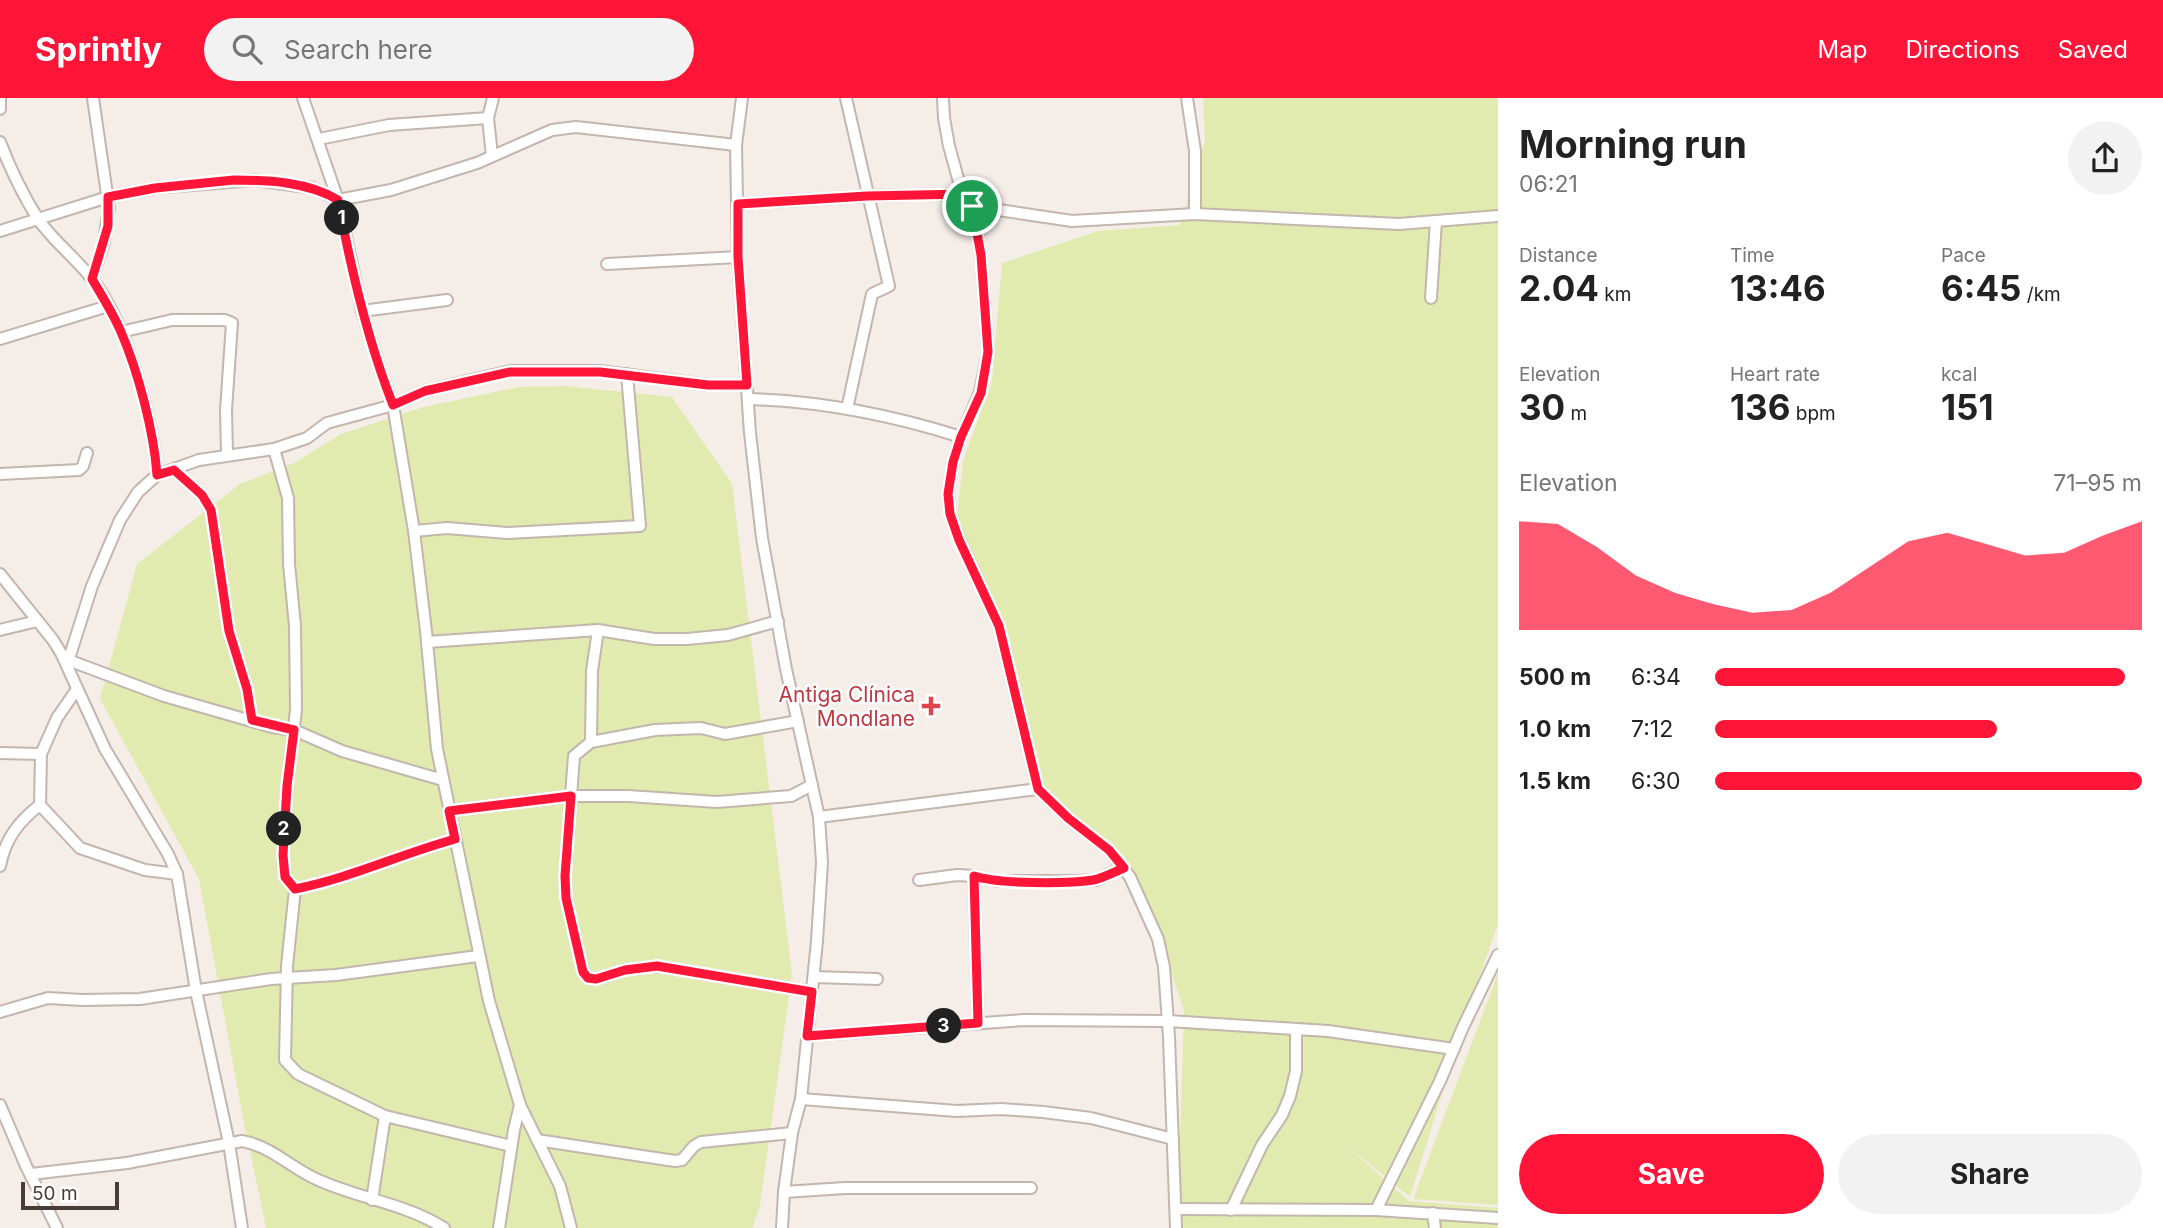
<!DOCTYPE html>
<html lang="en">
<head>
<meta charset="utf-8">
<style>
	body { margin:0; font-family:Inter,sans-serif; background:#f2f2f2; color:#222; height:100vh; display:flex; flex-direction:column; font-size:26px; white-space:nowrap }
	* { box-sizing:border-box; margin:0 }
	p { font-size:23px; color:#767676 }
	.icon { flex:none; width:38px; height:38px; fill:none; stroke:currentColor; stroke-width:2; stroke-linecap:round; stroke-linejoin:round }
	.map { position:relative; flex:1; overflow:hidden }
	.side { display:flex; flex-direction:column; background:#fff; width:665px }
	.side>* { flex:none }
	.scale { position:absolute; left:21px; bottom:18px; width:98px; box-sizing:border-box; padding-left:7px; border:4px solid #493c36; border-top:0; font-size:19px; line-height:24px; white-space:nowrap; color:#493c36; -webkit-text-stroke:5px #fff; paint-order:stroke }
	.pin { position:absolute; display:grid; place-items:center; width:60px; height:60px; color:#fff; margin:-30px; border:4px solid #fff; border-radius:50%; box-shadow:0 2px 7px #0007 }
	.km { position:absolute; width:35px; height:35px; margin:-18px; border-radius:50%; background:#222; color:#fff; font-size:19px; line-height:35px; text-align:center }
	.round { display:grid; place-items:center; flex:none; width:74px; height:74px; border-radius:37px; background:#f2f2f2 }
	.head { display:flex; align-items:center; justify-content:space-between; height:119px; padding:0 21px }
	h1 { font-size:38px; font-weight:700; line-height:52px }
	.metrics { display:grid; grid-template-columns:repeat(3,1fr); gap:10px; height:119px; padding:7px 21px }
	.metrics div { display:grid; align-content:center }
	.metrics b { font-size:35px; font-weight:700 }
	.metrics small { font-size:19px; font-weight:400 }
	.metrics p { font-size:19px }
	.chart { height:196px; padding:14px 21px }
	.chart p { display:flex; justify-content:space-between }
	.chart svg { width:100%; height:126px; margin-top:7px; fill:#ff1537; opacity:.7 }
	.cta { display:flex; gap:14px; margin-top:auto; padding:14px 21px }
	.cta a { flex:1; height:80px; border-radius:42px; background:#ff1537; color:#fff; font-size:28px; font-weight:700; line-height:80px; text-align:center }
	.cta a+a { background:#f2f2f2; color:#222 }
	ul { padding:0 21px; list-style:none; font-size:23px }
	li { display:grid; grid-template-columns:112px 84px 1fr; align-items:center; height:52px }
	li i { height:18px; border-radius:9px; background:#ff1537 }
	header { display:flex; align-items:center; gap:42px; box-sizing:border-box; height:98px; padding:0 35px; background:#ff1537; color:#fff }
	header strong { font-size:33px }
	nav { display:flex; gap:38px; margin-inline-start:auto; font-size:24px }
	.search { width:490px; height:63px; background:#f2f2f2; display:flex; align-items:center; gap:18px; box-sizing:border-box; padding:0 24px; border-radius:38px; color:#767676; font-size:26px }
	main { display:flex; flex:1; min-height:0 }
	.map>svg:first-child { display:block }
	.green { fill:#e2ebaf }
	.lines { fill:none; stroke-linecap:round; stroke-linejoin:round }
	.street-casing { stroke:#c4b5ad; stroke-width:14 }
	.street { stroke:#fff; stroke-width:10 }
	.route-casing { stroke:#fff; stroke-width:14 }
	.route { stroke:#ff1537; stroke-width:9 }
	.health-dot { fill:#e0444e; stroke:#fff; stroke-width:2.5 }
	.labels { text-anchor:middle; dominant-baseline:central; stroke-width:5; stroke-linejoin:round; paint-order:stroke }
	.health-label { font-size:21px; fill:#be3a42; stroke:#fff; text-anchor:end }
</style>
</head>
<body>
<header>
<strong>Sprintly</strong>
<div class="search"><svg class="icon" aria-label="search" viewBox="0 0 24 24"><circle cx="10" cy="10" r="6"/><path d="M15 15l6 6"/></svg>Search here</div>
<nav><a>Map</a><a>Directions</a><a>Saved</a></nav>
</header>
<main>
<div class="map">
<svg width="1498" height="1130" viewBox="0 0 1498 1130">
	<rect width="100%" height="100%" fill="#f5ede8"/>
	<g class="green">
		<polygon points="1203,0 1498,0 1498,826 1472,899 1410,1099 1342,1044 1409,1103 1498,1110 1498,1130 1177,1130 1184,912 1141,787 1112,744 1092,735 1040,687 1007,530 963,442 957,419 963,363 992,283 1002,165 1098,133 1180,127 1205,43"/>
		<polygon points="565,288 672,299 732,386 792,876 760,1108 752,1130 266,1130 242,1015 199,781 100,601 137,466 240,386 294,365 341,336 424,309 518,289"/>
		<polygon points="1498,875 1498,1107 1413,1101 1487,905"/>
	</g>
	<g class="lines">
		<defs>
			<g id="street">
				<polyline points="303,0 338,102 362,213 381,274 393,307 414,433 426,533 437,651 489,903 520,1007 560,1088 571,1130"/>
				<polyline points="742,0 736,47 738,159 750,335 762,440 786,571 819,719 822,765 817,843 801,1001 792,1035 784,1094 782,1130"/>
				<polyline points="846,0 889,188 872,196 847,311"/>
				<polyline points="943,0 944,20 949,48 959,84 972,108 981,157 988,254 980,294 961,339 953,364 948,396 950,416 959,441 999,528 1038,691 1068,720 1109,752 1130,779 1158,841 1164,869 1169,939 1176,1130"/>
				<polyline points="1187,0 1195,53 1195,116"/>
				<polyline points="0,11 0,0"/>
				<polyline points="319,41 389,27 488,20"/>
				<path d="M0 44C10 70 23 97 38 121 53 143 76 160 92 181 127 226 153 321 157 377"/>
				<polyline points="492,58 488,20 493,0"/>
				<polyline points="738,106 867,98 966,96"/>
				<polyline points="972,108 1072,123 1195,116 1399,126 1498,118"/>
				<polyline points="0,133 108,99 155,90 255,82 313,90 338,102 391,92 477,65 552,32 576,29 736,47"/>
				<polyline points="607,166 738,159"/>
				<polyline points="92,181 104,144 109,110 93,0"/>
				<polyline points="1431,200 1436,123"/>
				<polyline points="362,213 447,202"/>
				<polyline points="121,234 172,222 225,222 232,225 226,312 227,357"/>
				<polyline points="0,241 108,208"/>
				<path d="M748 301C821 303 892 317 961 339"/>
				<polyline points="274,351 288,400 289,466 295,528 296,612 287,688 283,757 285,779 295,791 287,868 285,962 298,976 385,1018 511,1048"/>
				<polyline points="174,372 202,397 211,412 229,533 247,591 252,623"/>
				<polyline points="0,376 79,372 83,368 87,355"/>
				<polyline points="414,433 447,430 507,435 640,428 627,276"/>
				<polyline points="0,476 53,542 61,555 105,651 168,756 177,776 196,893 229,1045 242,1130"/>
				<polyline points="0,532 37,523"/>
				<polyline points="598,532 592,573 591,644 574,658 565,778 566,800 583,874 588,880 596,881 625,872 657,868 812,894"/>
				<polyline points="427,544 598,532 654,541 687,541 728,537 778,523"/>
				<polyline points="68,562 164,598 272,629 294,632 342,653 443,682"/>
				<polyline points="67,567 92,488 120,422 138,394 157,377 199,362 274,351 307,340 327,325 393,307 425,293 510,273 600,273 708,287 747,287"/>
				<polyline points="77,591 57,620 41,656 40,707 80,750 145,772 177,776"/>
				<polyline points="591,644 655,632 701,630 725,636 798,623"/>
				<polyline points="0,655 41,656"/>
				<polyline points="449,713 571,698 628,698 717,704 791,698 812,687"/>
				<polyline points="819,719 1038,691"/>
				<path d="M0 768C5 741 19 723 40 707"/>
				<polyline points="974,778 978,925"/>
				<polyline points="919,782 957,777 974,778 997,783 1078,783 1096,782 1123,770"/>
				<path d="M295 791C350 780 401 756 455 741"/>
				<polyline points="814,879 877,881"/>
				<polyline points="0,914 48,900 82,902 140,901 271,881 336,877 478,858"/>
				<polyline points="807,938 1024,922 1168,923 1328,933 1454,951"/>
				<polyline points="801,1001 957,1013 1001,1011 1043,1014 1091,1020 1173,1041"/>
				<polyline points="0,1007 26,1068 57,1130"/>
				<polyline points="537,1042 675,1063 682,1062 694,1048 701,1044 792,1035"/>
				<path d="M31 1076 127 1065 242 1043C270 1048 289 1068 314 1080 355 1100 405 1105 444 1130"/>
				<polyline points="784,1094 845,1090 1031,1090"/>
				<polyline points="372,1102 385,1018"/>
				<polyline points="1176,1111 1376,1112 1498,1120"/>
				<polyline points="1231,1112 1262,1047 1282,1017 1290,998 1296,973 1296,931"/>
				<polyline points="1376,1112 1440,983 1463,929 1498,857"/>
				<polyline points="1433,1115 1435,1130"/>
				<polyline points="499,1130 514,1032 520,1007"/>
			</g>
		</defs>
		<use href="#street" class="street-casing"/>
		<use href="#street" class="street"/>
	</g>
	<g class="lines">
		<defs>
			<path id="route" d="M234 82C268 82 309 84 338 102 351 172 367 241 393 307L425 293 510 274H600L708 287H747L738 159V106L867 98 966 96 972 108 981 157 988 254 981 295 961 339 953 364 948 396 950 416 959 442 999 528 1038 691 1068 720 1109 752 1124 770C1114 774 1103 780 1093 782 1066 786 999 786 974 778L978 925 807 938 812 894 657 868 625 872 596 881 588 880 583 874 566 800 565 778 571 698 449 713 455 741C401 756 350 780 295 791L285 779 283 757 287 688 294 632 252 622 247 591 229 533 211 412 202 397 174 372 157 377C154 334 138 273 121 234 113 215 102 198 92 181L108 128V99L155 90Z"/>
		</defs>
		<use href="#route" class="route-casing"/>
		<use href="#route" class="route"/>
	</g>
	<path class="health-dot" d="M927.5 597.5h7v7h7v7h-7v7h-7v-7h-7v-7h7z"/>
	<g class="labels">
		<g class="health-label">
			<text x="915" y="596">Antiga Clínica<tspan x="915" dy="24">Mondlane</tspan></text>
		</g>
	</g>
</svg>
<div class="scale">50 m</div>
<div class="pin" style="left:972px;top:108px;background:#1e9e55"><svg class="icon" aria-label="arrive" viewBox="0 0 24 24"><path d="M6 21V4h12l-3 4 3 4H6"/></svg></div>
<b class="km" style="left:342px;top:120px">1</b>
<b class="km" style="left:284px;top:731px">2</b>
<b class="km" style="left:944px;top:928px">3</b>
</div>
<section class="side">
<div class="head"><div><h1>Morning run</h1><p>06:21</p></div><a class="round"><svg class="icon" aria-label="share" viewBox="0 0 24 24"><path d="M12 15V3M7 8l5-5 5 5M5 13v7h14v-7"/></svg></a></div>
<div class="metrics">
<div><p>Distance</p><b>2.04<small> km</small></b></div>
<div><p>Time</p><b>13:46</b></div>
<div><p>Pace</p><b>6:45<small> /km</small></b></div>
</div>
<div class="metrics">
<div><p>Elevation</p><b>30<small> m</small></b></div>
<div><p>Heart rate</p><b>136<small> bpm</small></b></div>
<div><p>kcal</p><b>151</b></div>
</div>
<div class="chart"><p><span>Elevation</span>71–95 m</p>
<svg viewBox="0 0 160 44" preserveAspectRatio="none"><path d="M0 44V6L10 7L20 15L30 25L40 31L50 35L60 38L70 37L80 31L90 22L100 13L110 10L120 14L130 18L140 17L150 11L160 6V44z"/></svg>
</div>
<ul>
<li><b>500 m</b>6:34<i style="width:96%"></i></li>
<li><b>1.0 km</b>7:12<i style="width:66%"></i></li>
<li><b>1.5 km</b>6:30<i style="width:100%"></i></li>
</ul>
<div class="cta"><a>Save</a><a>Share</a></div>
</section>
</main>
</body>
</html>
